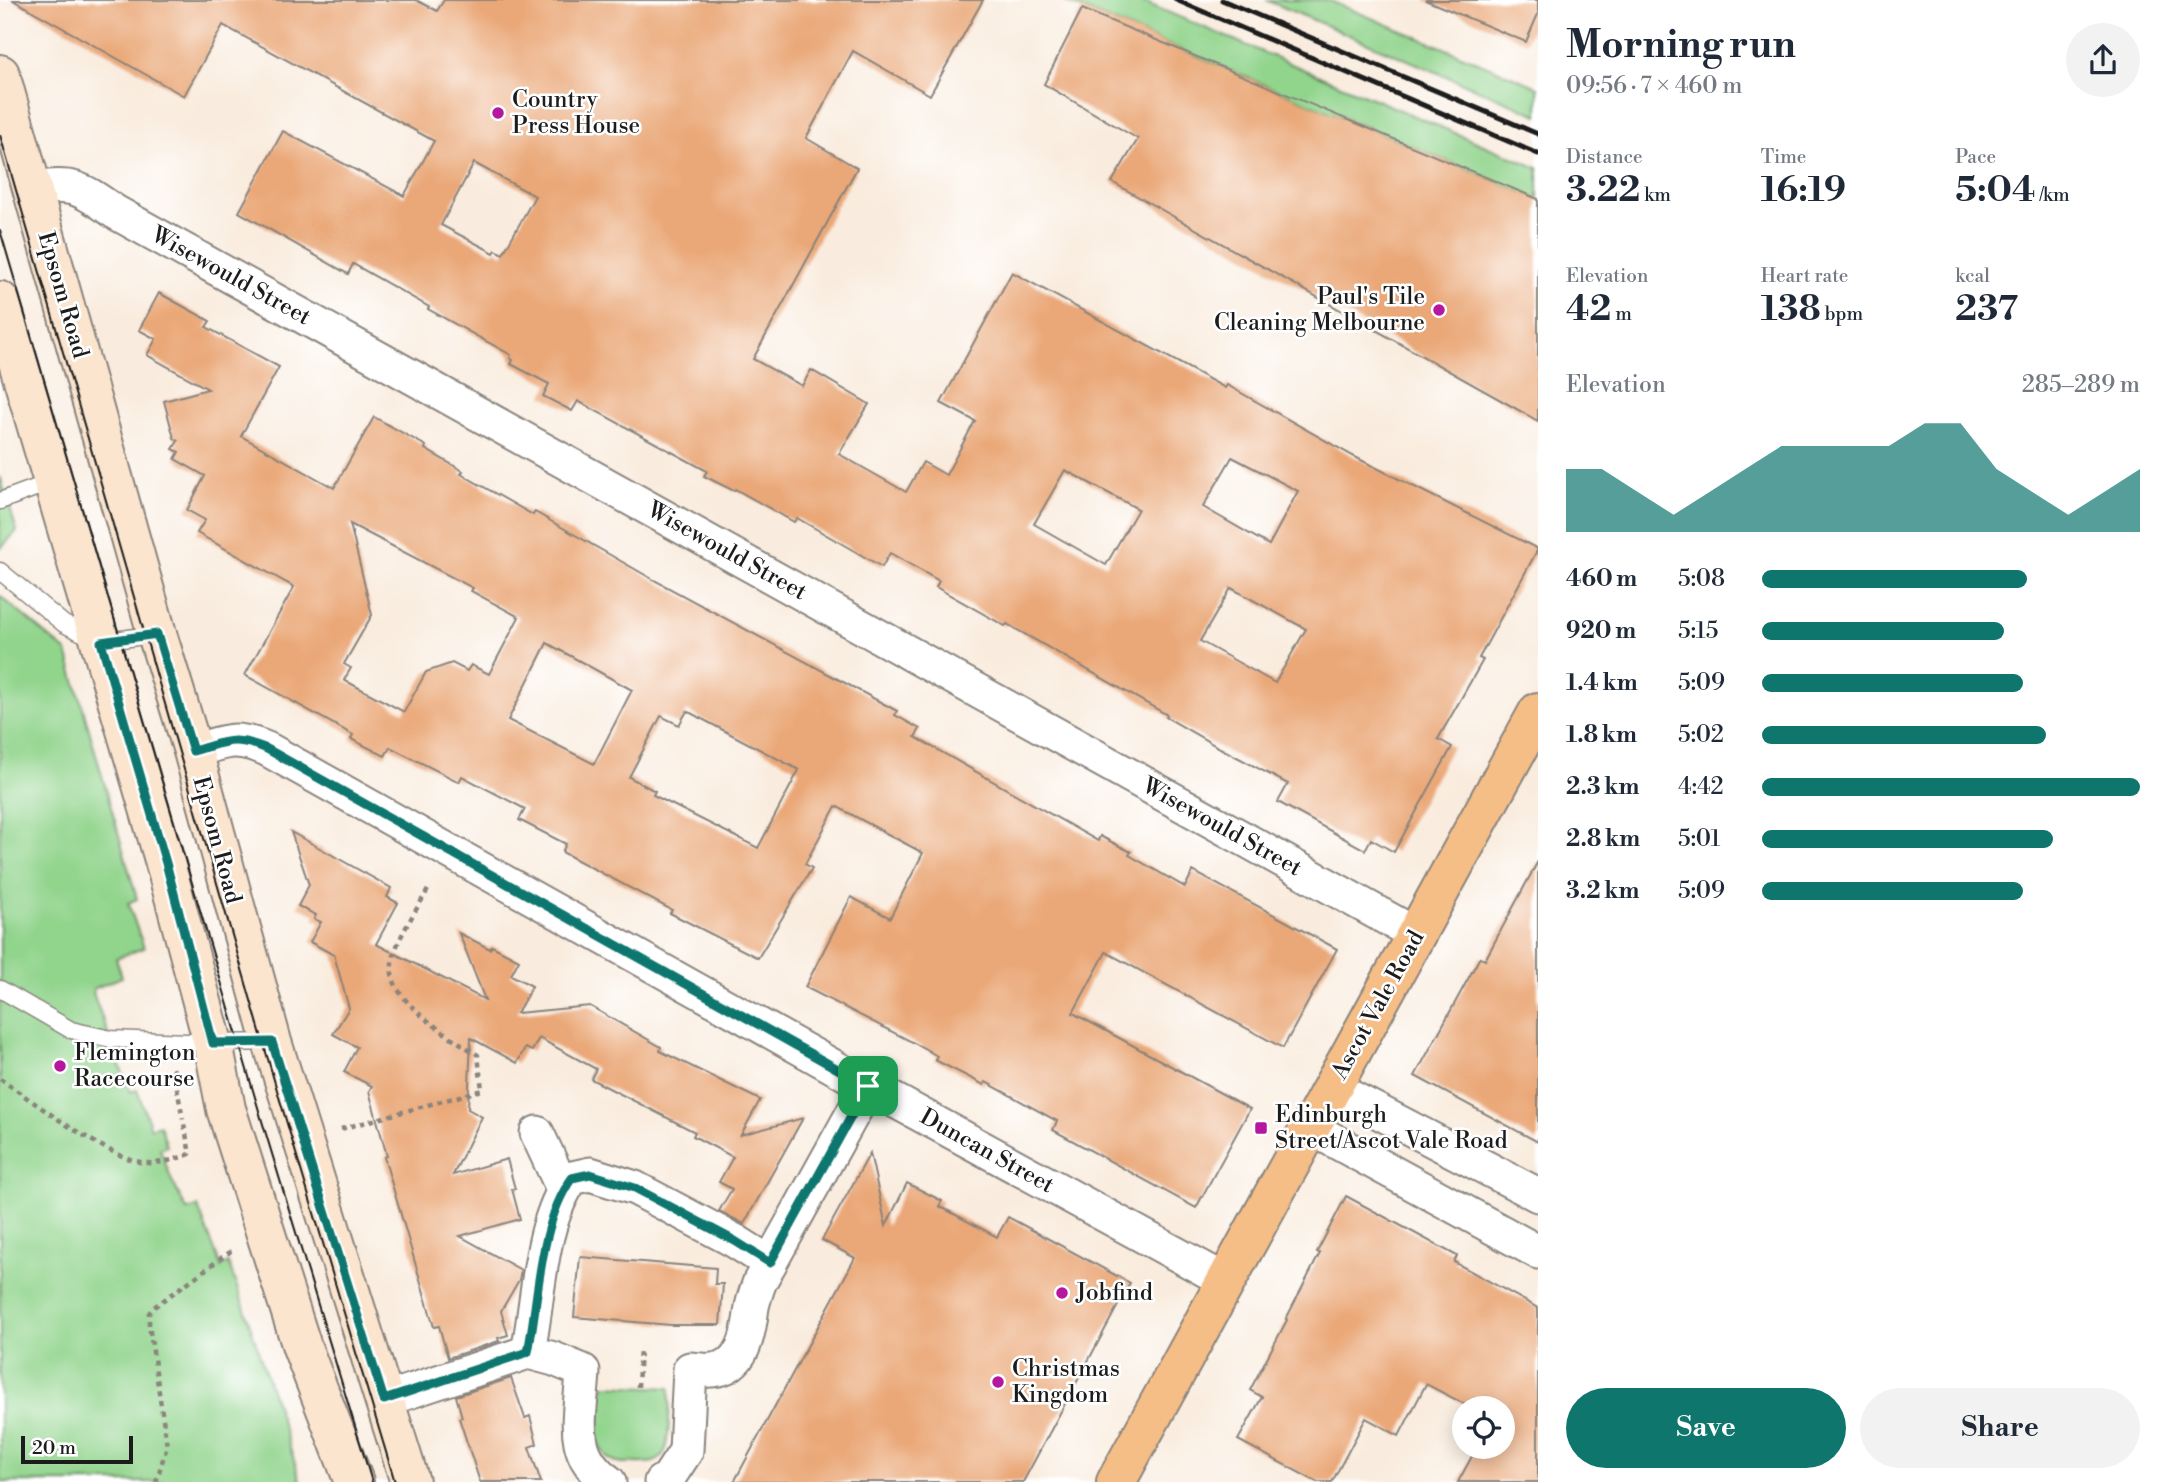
<!DOCTYPE html>
<html lang="en">
<head>
<meta charset="utf-8">
<style>
	body { margin:0; font-family:"Libre Bodoni",serif; background:#f2f2f3; color:#1f2937; height:100vh; display:flex; flex-direction:column; font-size:26px; white-space:nowrap }
	* { box-sizing:border-box; margin:0 }
	p { font-size:23px; color:#747a83 }
	.icon { flex:none; width:38px; height:38px; fill:none; stroke:currentColor; stroke-width:2; stroke-linecap:round; stroke-linejoin:round }
	.map { position:relative; flex:1; overflow:hidden }
	.sheet { display:flex; flex-direction:column; background:#fff; width:630px }
	.sheet>* { flex:none }
	.buttons { position:absolute; left:1452px; top:1396px; display:grid; gap:14px }
	.buttons a { display:grid; place-items:center; width:63px; height:63px; border-radius:50%; background:#fff; box-shadow:0 4px 18px #0003; font-size:35px }
	.scale { position:absolute; left:21px; bottom:18px; width:112px; box-sizing:border-box; padding-left:7px; border:4px solid #1c1c1c; border-top:0; font-size:19px; line-height:24px; white-space:nowrap; color:#1c1c1c; -webkit-text-stroke:5px #fff; paint-order:stroke }
	.pin { position:absolute; display:grid; place-items:center; width:60px; height:60px; color:#fff; margin:-30px; border-radius:14px; box-shadow:0 4px 10px #0006 }
	.round { display:grid; place-items:center; flex:none; width:74px; height:74px; border-radius:37px; background:#f2f2f3 }
	.headline { display:flex; align-items:center; justify-content:space-between; height:119px; padding:0 28px }
	h1 { font-size:38px; font-weight:800; line-height:52px }
	.figures { display:grid; grid-template-columns:repeat(3,1fr); gap:10px; height:119px; padding:7px 28px }
	.figures div { display:grid; align-content:center }
	.figures b { font-size:35px; font-weight:800 }
	.figures small { font-size:19px; font-weight:400 }
	.figures p { font-size:19px }
	.chart { height:196px; padding:14px 28px }
	.chart p { display:flex; justify-content:space-between }
	.chart svg { width:100%; height:126px; margin-top:7px; fill:#0f766e; opacity:.7 }
	.primary-button { display:flex; gap:14px; margin-top:auto; padding:14px 28px }
	.primary-button a { flex:1; height:80px; border-radius:42px; background:#0f766e; color:#fff; font-size:28px; font-weight:800; line-height:80px; text-align:center }
	.primary-button a+a { background:#f2f2f3; color:#1f2937 }
	ul { padding:0 28px; list-style:none; font-size:23px }
	li { display:grid; grid-template-columns:112px 84px 1fr; align-items:center; height:52px }
	li i { height:18px; border-radius:9px; background:#0f766e }
	main { display:flex; flex:1; min-height:0 }
	.map>svg:first-child { display:block }
	.green { fill:#91d48c; stroke:#567854; stroke-width:2 }
	.building { fill:#eaa777; fill-rule:evenodd }
	.lines { fill:none; stroke-linecap:round; stroke-linejoin:round }
	.lane-casing { stroke:#8a847d; stroke-width:19 }
	.street-casing { stroke:#8a847d; stroke-width:37 }
	.secondary-casing { stroke:#8a847d; stroke-width:42 }
	.primary-casing { stroke:#8a847d; stroke-width:42 }
	.path { stroke:#8a847d; stroke-width:4.5; stroke-dasharray:5 5; stroke-linecap:butt }
	.lane { stroke:#fff; stroke-width:16 }
	.street { stroke:#fff; stroke-width:33 }
	.secondary { stroke:#fbe5cf; stroke-width:38 }
	.primary { stroke:#f6be87; stroke-width:38 }
	.tram { stroke:#1c1c1c; stroke-width:2 }
	.rail { stroke:#1c1c1c; stroke-width:5 }
	.route-casing { stroke:#fff; stroke-width:14 }
	.route { stroke:#0f766e; stroke-width:9 }
	.poi-dot { fill:#b5179e; stroke:#fff; stroke-width:2.5 }
	.labels { text-anchor:middle; dominant-baseline:central; stroke-width:5; stroke-linejoin:round; paint-order:stroke }
	.poi-label { font-size:23px; fill:#1c1c1c; stroke:#fff; text-anchor:start }
	.street-label { font-size:23px; fill:#1c1c1c; stroke:#fff }
</style>
</head>
<body>
<main>
<div class="map">
<svg width="1538" height="1482" viewBox="0 0 1538 1482">
	<rect width="100%" height="100%" fill="#fff"/>
	<filter id="ink" filterUnits="userSpaceOnUse"><feTurbulence type="fractalNoise" baseFrequency=".0143" numOctaves="2"/><feDisplacementMap in="SourceGraphic" scale="14" xChannelSelector="R" yChannelSelector="G"/><feConvolveMatrix kernelMatrix="1 2 1 2 8 2 1 2 1" color-interpolation-filters="sRGB"/></filter>
	<filter id="wash" filterUnits="userSpaceOnUse"><feTurbulence type="fractalNoise" baseFrequency=".00686" numOctaves="4" result="noise"/><feDisplacementMap in="SourceGraphic" scale="28" xChannelSelector="R" yChannelSelector="G"/><feGaussianBlur stdDeviation="1.57" result="paint"/><feColorMatrix in="noise" values="0 0 0 0 0 0 0 0 0 0 0 0 0 0 0 0 0 1.4 0 .05"/><feComposite in="paint" operator="in"/></filter>
	<g filter="url(#wash)">
		<rect width="100%" height="100%" fill="#f9ecde"/>
		<g class="green">
			<polygon points="1061,0 1139,0 1538,168 1538,199"/>
			<polygon points="1266,0 1328,0 1538,87 1538,115"/>
			<polygon points="0,476 17,531 0,549"/>
			<polygon points="0,596 67,652 137,899 128,903 144,948 116,958 122,977 93,989 94,996 130,1092 137,1090 151,1128 160,1125 167,1146 160,1149 172,1181 187,1210 198,1207 221,1267 228,1263 243,1303 301,1482 0,1482"/>
			<path d="M603 1385 670 1388C669 1403 671 1448 661 1458 653 1465 638 1463 629 1463 584 1465 600 1414 603 1385Z"/>
		</g>
		<g id="blocks">
			<g class="building">
				<path d="M13 0H416L437 11 444 0H983L930 95 853 51 806 138 857 168 753 359 802 386 811 370 869 404 839 454 906 492 923 462 946 475 975 421 941 403 1012 272 1225 388 1227 385 1353 456 1538 549 1479 658 1483 660 1438 739 1452 747 1394 852 1371 839 1365 850 1278 802 1288 784 1218 747 1166 717 1167 715 1007 624 1005 626 936 587 939 581 890 553 882 567 797 518 794 522 735 489 734 491 704 476 707 471 578 401 572 411 543 396 549 384 511 364 513 360 510 358 511 355 428 309 429 307 353 264 348 274 239 212 283 131 404 196 434 141 223 25 184 96ZM474 163 535 196 503 254 496 250 494 253 441 225ZM1232 457 1298 491 1269 545 1203 507ZM1065 470 1138 509 1106 565 1034 524ZM1231 588 1306 629 1275 683 1200 641Z"/>
				<polygon points="1425,0 1538,0 1538,14 1526,42"/>
				<polygon points="1082,9 1538,199 1538,421 1112,182 1138,139 1044,84"/>
				<path d="M159 293 210 321 206 327 279 367 241 436 334 488 374 417 426 446 425 449 463 471 461 474 533 515 535 512 654 580 897 711 895 715 920 729 915 737 1098 841 1100 836 1131 852 1129 855 1185 887 1193 871 1337 949 1283 1048 1106 952 1073 1013 1250 1109 1196 1208 1053 1130 1057 1121 986 1082 984 1085 935 1060 937 1056 924 1048 805 987 851 897 890 918 923 853 836 806 805 864 812 868 758 958 670 913 672 910 562 852 566 844 519 820 525 809 462 776 459 782 390 747 385 756 351 739 353 735 245 675 294 587 197 533 205 520 187 510 205 476 175 459 179 452 173 449 178 441 174 438 164 401 208 389 147 355 156 339 139 330ZM350 524 473 588 471 591 519 617 489 674 471 665 467 671 452 663 426 672 404 712 344 680 351 668 344 664 372 615ZM547 643 632 690 594 764 508 720ZM687 711 799 770 758 848 653 795 655 791 629 777 661 716 679 725Z"/>
				<polygon points="291,832 391,888 387,897 398,903 376,944 485,1000 459,933 490,949 492,946 519,960 511,975 532,986 517,1013 590,1006 661,1047 660,1051 760,1100 741,1135 803,1118 744,1224 719,1211 732,1189 719,1182 733,1157 693,1136 695,1132 591,1079 596,1069 539,1038 532,1051 525,1048 517,1063 471,1038 468,1109 482,1117 453,1175 507,1159 515,1189 512,1189 520,1219 460,1236 521,1270 519,1280 501,1311 508,1335 498,1338 499,1341 448,1358 439,1326 434,1327 384,1157 387,1156 369,1091 372,1086 344,1072 357,1047 333,1034 349,1008 334,955 310,942 321,922 314,919 316,915 298,906 309,885"/>
				<polygon points="1538,861 1538,1142 1415,1076 1480,957 1485,960"/>
				<polygon points="870,1153 886,1226 907,1183 942,1201 939,1206 997,1237 1008,1217 1130,1283 1023,1482 734,1482 855,1258 822,1240"/>
				<polygon points="1346,1196 1457,1256 1454,1262 1538,1308 1538,1482 1458,1482 1477,1447 1503,1447 1503,1409 1474,1409 1426,1384 1399,1436 1366,1418 1332,1482 1317,1482 1238,1440 1262,1397 1250,1390 1287,1320 1286,1319 1320,1253 1317,1252"/>
				<polygon points="580,1257 716,1268 715,1284 723,1284 720,1325 671,1325 574,1317"/>
				<polygon points="511,1378 525,1418 530,1416 537,1444 529,1447 541,1482 480,1482 459,1418 462,1417 456,1396"/>
			</g>
		</g>
	</g>
	<g filter="url(#ink)">
		<use href="#blocks" fill-opacity="0" stroke="#8a847d" stroke-width="2"/>
		<g class="lines">
			<defs>
				<g id="lane">
					<polyline points="0,501 54,481"/>
					<polyline points="0,571 64,624 101,642 157,634"/>
					<polyline points="0,989 71,1030 111,1039 213,1043 272,1042"/>
				</g>
				<g id="street">
					<path d="M33 189C75 182 81 189 115 212L1417 935"/>
					<path d="M193 751C226 742 233 735 267 749L868 1086 1226 1281"/>
					<polyline points="1333,1088 1538,1195"/>
					<polyline points="1311,1128 1538,1252"/>
					<polyline points="537,1133 563,1189"/>
					<path d="M528 1352C539 1298 539 1223 572 1178L590 1174 635 1188 735 1241 770 1263"/>
					<path d="M384 1400 528 1352 554 1359 583 1371C581 1416 567 1453 609 1482"/>
					<path d="M661 1482 667 1480 686 1451 690 1369C697 1369 705 1371 712 1370 745 1368 749 1331 752 1307 754 1298 757 1289 760 1281L868 1086"/>
				</g>
				<g id="secondary">
					<polyline points="0,74 157,634 193,751 272,1042 410,1482"/>
					<polyline points="0,301 165,863 213,1043 226,1109 302,1347 354,1482"/>
				</g>
				<polyline id="primary" points="1116,1482 1538,712"/>
			</defs>
			<use href="#lane" class="lane-casing"/>
			<use href="#street" class="street-casing"/>
			<use href="#secondary" class="secondary-casing"/>
			<use href="#primary" class="primary-casing"/>
			<g class="path">
				<polyline points="173,1068 183,1119"/>
				<path d="M0 1079C33 1101 111 1161 147 1163 162 1164 176 1159 190 1154L183 1119"/>
				<path d="M341 1129 482 1090 478 1055C452 1037 386 1001 392 964 395 940 418 908 430 886"/>
				<polyline points="638,1387 640,1348"/>
				<polyline points="156,1482 167,1446 149,1325 149,1313 154,1307 231,1251"/>
			</g>
			<use href="#lane" class="lane"/>
			<use href="#street" class="street"/>
			<use href="#secondary" class="secondary"/>
			<use href="#primary" class="primary"/>
			<g class="tram">
				<polyline points="0,135 279,1097 395,1482"/>
				<polyline points="0,230 262,1121 372,1482"/>
			</g>
			<g class="rail">
				<polyline points="1176,0 1538,154"/>
				<polyline points="1222,0 1538,134"/>
			</g>
		</g>
	</g>
	<g class="lines" filter="url(#ink)">
		<defs>
			<path id="route" d="M157 634 193 751C226 742 233 735 267 749L868 1086 770 1263 735 1241 635 1188 590 1174 572 1178C539 1224 539 1298 528 1352L384 1400 272 1042 213 1043 166 863 101 642Z"/>
		</defs>
		<use href="#route" class="route-casing"/>
		<use href="#route" class="route"/>
	</g>
	<g class="poi-dot">
		<circle cx="498" cy="113" r="7"/>
		<circle cx="1439" cy="310" r="7"/>
		<circle cx="60" cy="1066" r="7"/>
		<rect x="1254" y="1121" width="14" height="14" rx="3.5"/>
		<circle cx="1062" cy="1293" r="7"/>
		<circle cx="998" cy="1382" r="7"/>
	</g>
	<g class="labels">
		<g class="poi-label">
			<text x="512" y="100">Country<tspan x="512" dy="26">Press House</tspan></text>
			<text x="1425" y="297" text-anchor="end">Paul's Tile<tspan x="1425" dy="26">Cleaning Melbourne</tspan></text>
			<text x="74" y="1053">Flemington<tspan x="74" dy="26">Racecourse</tspan></text>
			<text x="1275" y="1115">Edinburgh<tspan x="1275" dy="26">Street/Ascot Vale Road</tspan></text>
			<text x="1076" y="1293">Jobfind</text>
			<text x="1012" y="1369">Christmas<tspan x="1012" dy="26">Kingdom</tspan></text>
		</g>
		<g class="street-label">
			<text transform="translate(231 276) rotate(29)">Wisewould Street</text>
			<text transform="translate(63 295) rotate(74)">Epsom Road</text>
			<text transform="translate(727 551) rotate(29)">Wisewould Street</text>
			<text transform="translate(1222 827) rotate(29)">Wisewould Street</text>
			<text transform="translate(217 840) rotate(75)">Epsom Road</text>
			<text transform="translate(1378 1005) rotate(-61)">Ascot Vale Road</text>
			<text transform="translate(987 1151) rotate(29)">Duncan Street</text>
		</g>
	</g>
</svg>
<div class="buttons">
<a><svg class="icon" aria-label="locate" viewBox="0 0 24 24"><circle cx="12" cy="12" r="6"/><path d="M12 2v4M12 18v4M2 12h4M18 12h4"/></svg></a>
</div>
<div class="scale">20 m</div>
<div class="pin" style="left:868px;top:1086px;background:#1e9e55"><svg class="icon" aria-label="arrive" viewBox="0 0 24 24"><path d="M6 21V4h12l-3 4 3 4H6"/></svg></div>
</div>
<section class="sheet">
<div class="headline"><div><h1>Morning run</h1><p>09:56 · 7 × 460 m</p></div><a class="round"><svg class="icon" aria-label="share" viewBox="0 0 24 24"><path d="M12 15V3M7 8l5-5 5 5M5 13v7h14v-7"/></svg></a></div>
<div class="figures">
<div><p>Distance</p><b>3.22<small> km</small></b></div>
<div><p>Time</p><b>16:19</b></div>
<div><p>Pace</p><b>5:04<small> /km</small></b></div>
</div>
<div class="figures">
<div><p>Elevation</p><b>42<small> m</small></b></div>
<div><p>Heart rate</p><b>138<small> bpm</small></b></div>
<div><p>kcal</p><b>237</b></div>
</div>
<div class="chart"><p><span>Elevation</span>285–289 m</p>
<svg viewBox="0 0 160 44" preserveAspectRatio="none"><path d="M0 44V22L10 22L20 30L30 38L40 30L50 22L60 14L70 14L80 14L90 14L100 6L110 6L120 22L130 30L140 38L150 30L160 22V44z"/></svg>
</div>
<ul>
<li><b>460 m</b>5:08<i style="width:70%"></i></li>
<li><b>920 m</b>5:15<i style="width:64%"></i></li>
<li><b>1.4 km</b>5:09<i style="width:69%"></i></li>
<li><b>1.8 km</b>5:02<i style="width:75%"></i></li>
<li><b>2.3 km</b>4:42<i style="width:100%"></i></li>
<li><b>2.8 km</b>5:01<i style="width:77%"></i></li>
<li><b>3.2 km</b>5:09<i style="width:69%"></i></li>
</ul>
<div class="primary-button"><a>Save</a><a>Share</a></div>
</section>
</main>
</body>
</html>
